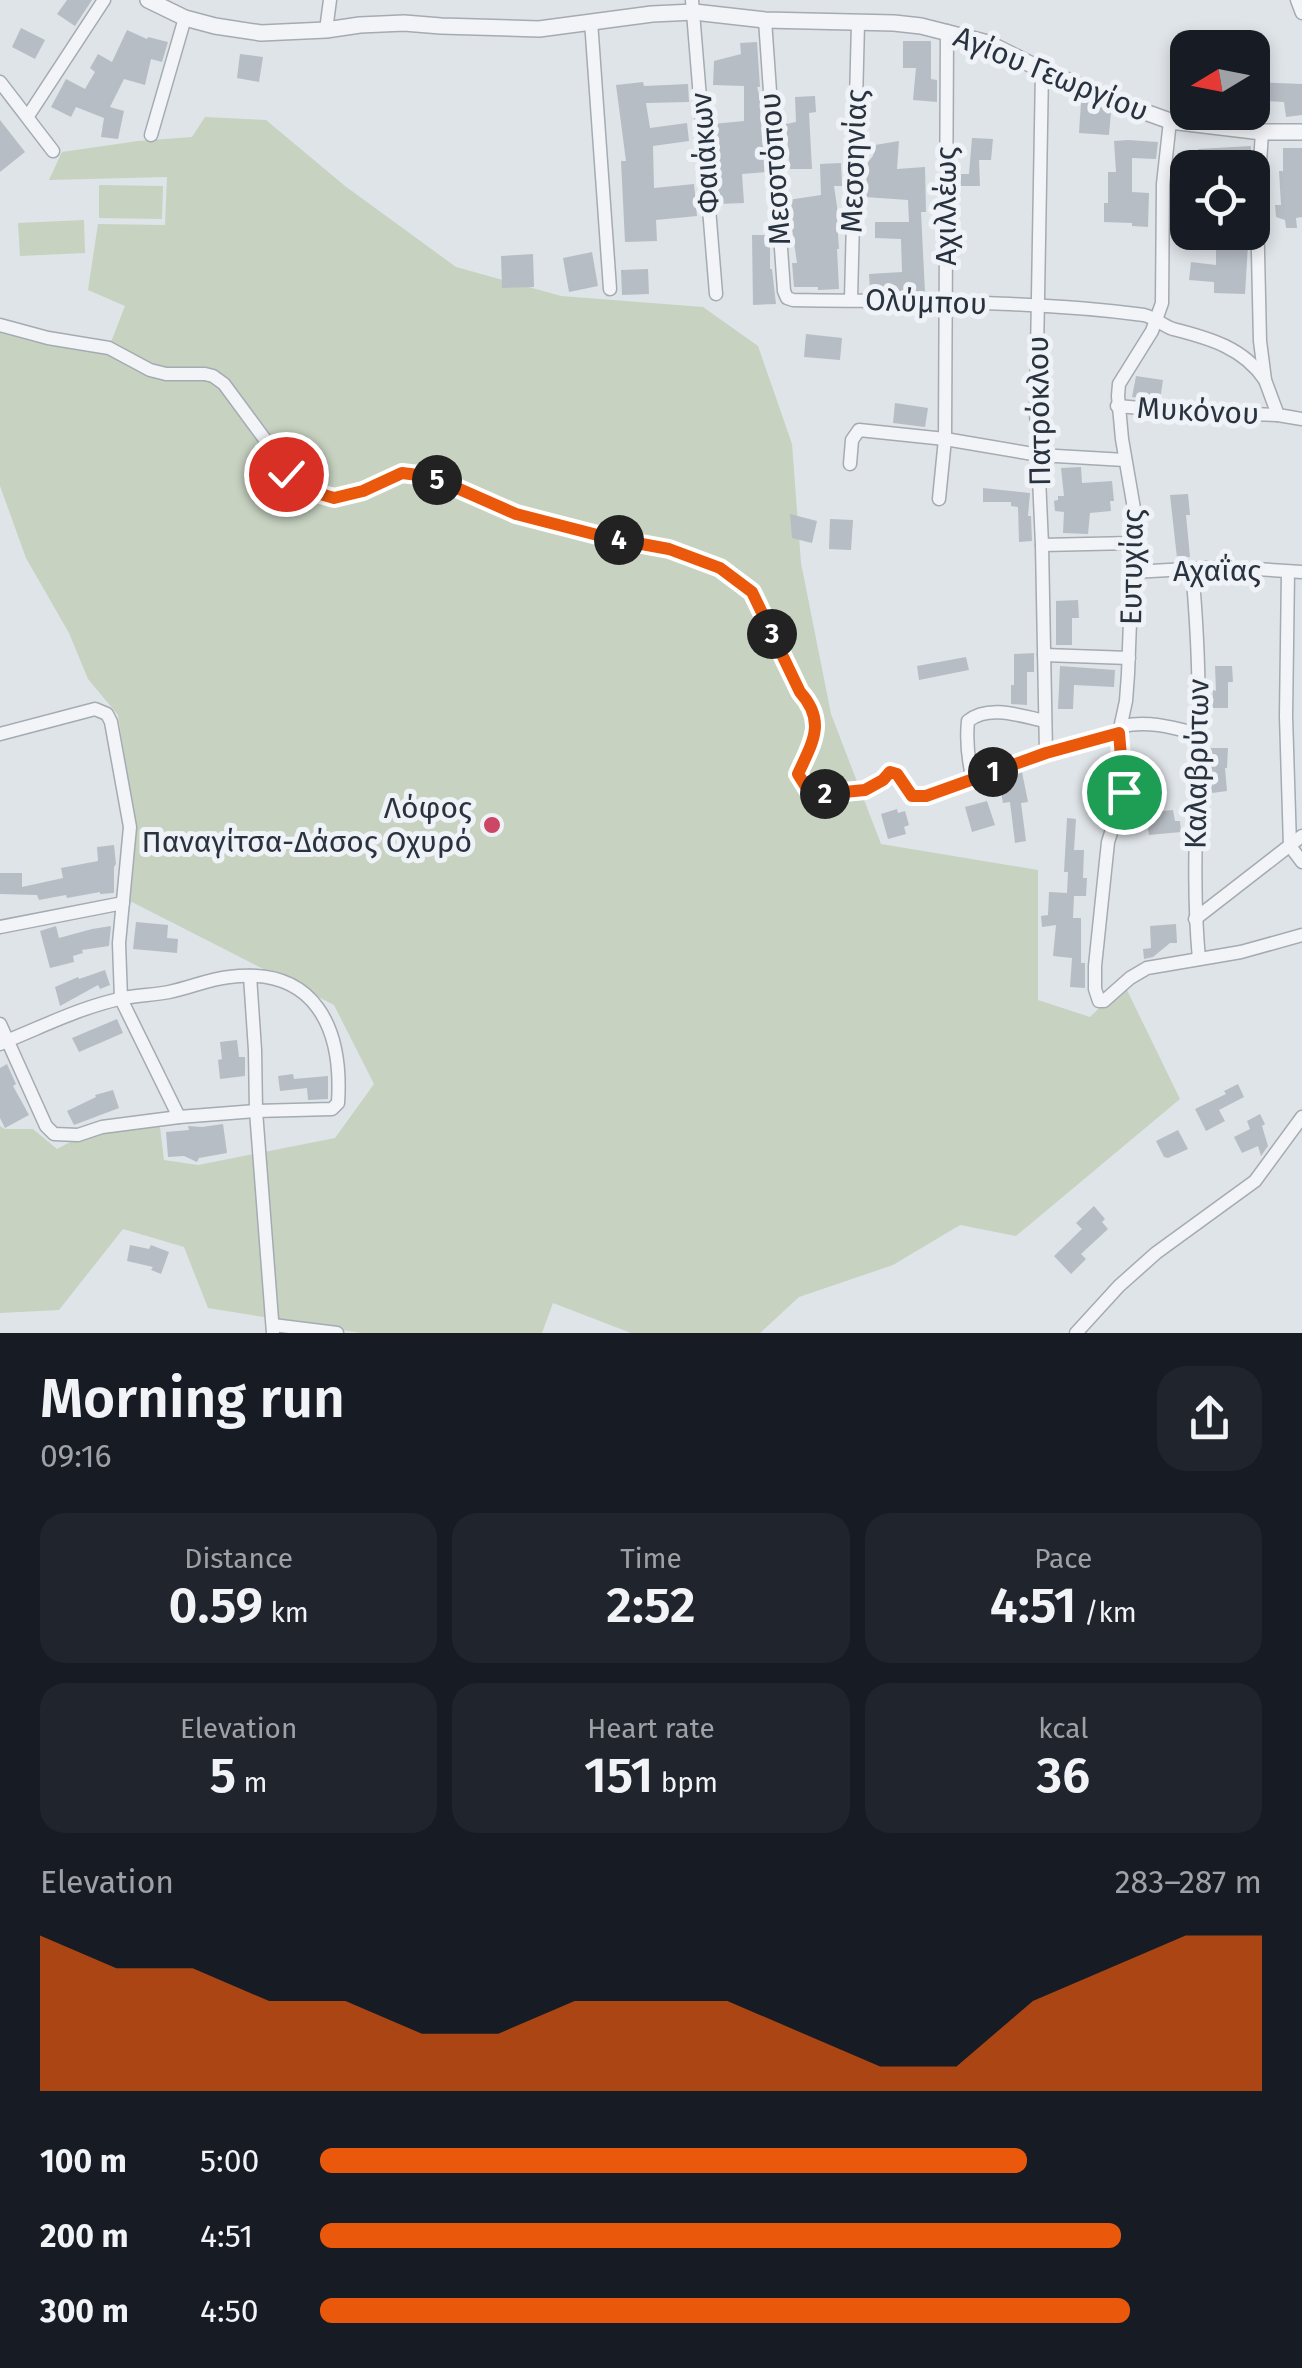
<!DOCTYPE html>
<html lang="en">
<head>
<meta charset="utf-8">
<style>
	body { margin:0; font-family:"Fira Sans",sans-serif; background:#20242c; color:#f1f3f6; height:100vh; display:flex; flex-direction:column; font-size:38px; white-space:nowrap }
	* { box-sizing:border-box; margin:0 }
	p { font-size:32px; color:#9ea1a6 }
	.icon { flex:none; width:55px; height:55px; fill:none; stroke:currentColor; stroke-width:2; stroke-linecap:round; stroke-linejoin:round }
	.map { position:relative; height:1333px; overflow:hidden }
	.details { display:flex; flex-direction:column; background:#171b24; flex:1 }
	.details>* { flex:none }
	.needle { width:65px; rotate:260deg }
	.tools { position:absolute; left:1170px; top:30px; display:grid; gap:20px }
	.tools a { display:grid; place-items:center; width:100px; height:100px; border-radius:20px; background:#171b24; box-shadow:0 5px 15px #0003; font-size:50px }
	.pin { position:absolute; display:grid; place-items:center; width:85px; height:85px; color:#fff; margin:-42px; border:5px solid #fff; border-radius:50%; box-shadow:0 2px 10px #0007 }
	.km { position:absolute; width:50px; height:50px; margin:-25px; border-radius:50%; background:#222; color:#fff; font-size:28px; line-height:50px; text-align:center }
	.round { display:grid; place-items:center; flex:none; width:105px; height:105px; border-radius:30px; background:#20242c }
	.headline { display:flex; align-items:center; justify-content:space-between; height:170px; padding:0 40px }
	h1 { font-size:55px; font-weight:600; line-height:75px }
	.figures { display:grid; grid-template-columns:repeat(3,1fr); gap:15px; height:170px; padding:10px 40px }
	.figures div { display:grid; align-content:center; border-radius:25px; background:#20242c; text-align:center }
	.figures b { font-size:50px; font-weight:600 }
	.figures small { font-size:28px; font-weight:400 }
	.figures p { font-size:28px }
	.chart { height:280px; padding:20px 40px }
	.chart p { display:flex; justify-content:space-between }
	.chart svg { width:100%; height:180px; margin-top:10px; fill:#ea580c; opacity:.7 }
	ul { padding:0 40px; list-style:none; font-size:32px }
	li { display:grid; grid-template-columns:160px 120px 1fr; align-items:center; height:75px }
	li i { height:25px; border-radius:12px; background:#ea580c }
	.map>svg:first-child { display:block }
	.green { fill:#c7d2c1 }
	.building { fill:#b7bdc5 }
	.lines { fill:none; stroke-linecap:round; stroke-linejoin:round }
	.minor-casing { stroke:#a5abb2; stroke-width:15 }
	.tertiary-casing { stroke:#a5abb2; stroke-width:18 }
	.minor { stroke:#f2f4f7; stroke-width:12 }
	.tertiary { stroke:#f2f4f7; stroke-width:15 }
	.route-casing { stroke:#fff; stroke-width:20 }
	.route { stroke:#ea580c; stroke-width:12 }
	.poi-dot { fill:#cc4665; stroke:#eff2f6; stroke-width:4 }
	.labels { text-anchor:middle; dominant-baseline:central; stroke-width:10; stroke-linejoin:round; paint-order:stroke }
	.street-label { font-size:30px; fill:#29333f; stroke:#eff2f6 }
	.poi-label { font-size:30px; fill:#29333f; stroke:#eff2f6; text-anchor:end }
</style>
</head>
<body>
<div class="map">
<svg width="1302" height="1333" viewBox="0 0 1302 1333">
	<rect width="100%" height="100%" fill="#dfe4e8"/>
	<g class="green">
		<polygon points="205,117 266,120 345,186 456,267 561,296 703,307 758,346 792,444 801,563 831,714 881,844 1038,870 1038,1000 1090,1017 1124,984 1180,1099 1016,1236 960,1225 893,1265 799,1297 760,1333 631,1333 553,1303 542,1333 361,1333 208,1308 184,1247 123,1229 59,1310 0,1313 0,1126 5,1129 33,1129 57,1149 91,1131 160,1127 164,1160 198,1165 335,1138 374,1084 334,1005 128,900 135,826 118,715 88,679 69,633 26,558 0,486 0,320 109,347 125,306 88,290 98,224 165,225 167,177 49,180 62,152 138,141 192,137"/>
		<polygon points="99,185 163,186 162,219 99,218"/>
		<polygon points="84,220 85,253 20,256 18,223"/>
	</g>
	<g class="building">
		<polygon points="67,0 92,0 75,26 57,14"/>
		<polygon points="21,28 45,40 35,59 12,47"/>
		<polygon points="127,30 147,39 148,37 168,42 162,62 151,59 145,85 124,79 110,107 124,111 118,139 101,137 104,118 76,107 71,117 51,107 66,79 85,89 95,72 90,68 98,54 112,62"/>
		<polygon points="903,41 931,41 931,79 937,80 937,102 913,100 916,68 903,68"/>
		<polygon points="757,42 760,87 757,87 761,102 760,113 766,172 742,174 744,203 719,204 713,124 744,121 744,86 713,85 714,61 741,54 740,43"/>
		<polygon points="240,54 263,57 259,82 237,78"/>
		<polygon points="643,82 644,86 688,84 689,102 646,103 650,128 687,123 689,141 653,146 654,188 694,184 697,216 656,220 657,241 625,242 621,161 626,161 616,85"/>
		<polygon points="1252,82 1302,84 1302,115 1286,117 1284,102 1267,101 1262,118 1252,115"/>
		<polygon points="815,96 816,112 809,113 812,169 790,169 786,124 796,122 795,97"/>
		<polygon points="1081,102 1090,102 1111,111 1109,135 1079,133"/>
		<polygon points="0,120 25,152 0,172"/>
		<polygon points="972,138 993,139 991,160 979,160 980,186 961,186 961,174 969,174"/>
		<polygon points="1128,140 1158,142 1156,159 1132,158 1132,192 1149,193 1148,227 1132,226 1132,223 1104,222 1104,203 1108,203 1108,172 1116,172 1114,141"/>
		<polygon points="899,141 897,169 925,167 926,212 921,212 925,292 870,291 869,274 902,272 901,239 875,238 875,222 909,222 908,200 865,197 868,162 873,156 875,145"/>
		<polygon points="1251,146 1250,165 1244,168 1200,168 1198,149"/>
		<polygon points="1283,148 1302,148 1302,217 1296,218 1297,228 1286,228 1285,220 1276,217 1275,205 1281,205 1279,171 1283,171"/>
		<polygon points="841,163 842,186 834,186 839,220 837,220 839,249 837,249 839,289 818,290 818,287 794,287 792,263 797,263 788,200 821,195 820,164"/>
		<polygon points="752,235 770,235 770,269 772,269 776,304 753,305"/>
		<polygon points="1216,244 1248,245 1245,294 1214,293 1214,282 1189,280 1191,262 1216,265"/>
		<polygon points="592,252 598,286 569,292 563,258"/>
		<polygon points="533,254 534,287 502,288 501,256"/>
		<polygon points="648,269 649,294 622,295 621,270"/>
		<polygon points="806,334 842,338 840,360 804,357"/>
		<polygon points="1136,376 1163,380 1160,400 1132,397"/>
		<polygon points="895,403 928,408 925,427 893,423"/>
		<polygon points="1081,467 1082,483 1112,481 1114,501 1110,501 1111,511 1090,513 1088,534 1063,533 1064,512 1055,511 1054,501 1058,500 1058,496 1064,496 1061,468"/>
		<polygon points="983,488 1030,493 1028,516 1031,516 1032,541 1019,542 1018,507 1011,506 1011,502 983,502"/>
		<polygon points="1188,494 1190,515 1186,515 1190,557 1177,558 1170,495"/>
		<polygon points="790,514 817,521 812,543 792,538"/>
		<polygon points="830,519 853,520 851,550 829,549"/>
		<polygon points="1078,600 1079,618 1072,618 1072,645 1056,645 1056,601"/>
		<polygon points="1034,653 1034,672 1027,672 1027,705 1011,704 1011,685 1014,685 1014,654"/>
		<polygon points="966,657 969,670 919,680 917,666"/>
		<polygon points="1060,666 1115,670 1114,687 1074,685 1073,709 1058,709"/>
		<polygon points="1215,666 1232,666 1233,682 1228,682 1228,708 1212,708 1213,690 1216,691"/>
		<polygon points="1209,748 1228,748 1227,768 1225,768 1227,791 1212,793 1209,768"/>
		<polygon points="1022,772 1028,802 1021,803 1026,841 1015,843 1010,802 1003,803 999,781"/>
		<polygon points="1138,783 1154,783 1154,812 1173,810 1175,821 1180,821 1181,832 1149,835 1146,816 1132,816 1132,800 1134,795 1139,791"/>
		<polygon points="987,801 995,825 972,832 965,807"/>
		<polygon points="897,809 898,813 905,811 909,825 904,827 906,834 888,839 881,814"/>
		<polygon points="1067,818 1076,819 1074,850 1084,850 1083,878 1087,878 1086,896 1074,896 1073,918 1081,918 1081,963 1085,963 1085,988 1070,987 1072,958 1053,956 1056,925 1042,927 1041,916 1048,915 1049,892 1067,893 1068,872 1064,872"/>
		<polygon points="114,845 116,864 114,867 114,893 100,894 100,892 67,898 66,895 39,900 37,895 0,894 0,873 22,873 22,887 63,878 61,868 98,861 97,847"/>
		<polygon points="136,922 168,925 167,938 178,939 177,953 133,949"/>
		<polygon points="1176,924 1177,943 1170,943 1153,957 1144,959 1143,949 1151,948 1150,926"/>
		<polygon points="56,926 59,938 92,929 111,926 109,946 82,950 83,953 73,956 74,962 50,968 40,931"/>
		<polygon points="105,970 110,985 100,989 98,985 60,1006 55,987 78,977 79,979"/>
		<polygon points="117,1019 123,1033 79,1052 72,1038"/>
		<polygon points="237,1040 239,1057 245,1057 245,1076 220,1079 218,1060 222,1059 220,1042"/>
		<polygon points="7,1064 16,1084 13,1086 29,1115 5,1128 0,1118 0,1068"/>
		<polygon points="293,1074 294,1079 328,1076 328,1099 308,1100 307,1088 280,1091 278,1076"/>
		<polygon points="1238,1084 1244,1097 1219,1110 1225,1121 1206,1131 1195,1109 1226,1094 1224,1091"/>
		<polygon points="113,1090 119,1108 74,1125 67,1111 96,1097 95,1095"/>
		<polygon points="1260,1114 1265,1124 1262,1126 1268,1146 1261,1156 1258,1146 1242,1153 1234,1137 1250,1129 1247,1121"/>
		<polygon points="223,1124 227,1153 199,1158 197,1162 184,1156 168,1157 166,1132 189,1130 188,1126 202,1127"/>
		<polygon points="1178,1130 1188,1149 1168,1158 1164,1157 1156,1141"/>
		<polygon points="1094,1206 1105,1219 1102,1222 1108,1229 1081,1254 1086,1259 1071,1274 1054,1256 1082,1229 1076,1223"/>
		<polygon points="130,1245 149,1249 151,1245 169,1252 161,1274 151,1270 153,1267 127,1261"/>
	</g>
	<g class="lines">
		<defs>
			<g id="minor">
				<polyline points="692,0 716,294"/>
				<polyline points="1297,0 1302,13"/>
				<path d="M765 20 784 291 787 298 793 300C910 302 1028 300 1144 315 1156 318 1162 325 1173 329 1209 338 1244 348 1265 380"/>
				<polyline points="591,21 610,289"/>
				<polyline points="326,30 330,0"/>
				<polyline points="1042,70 1036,410 1042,545 1046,753"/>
				<polyline points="0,82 53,151"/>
				<polyline points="28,116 104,0"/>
				<polyline points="1170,121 1163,184 1162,303 1152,331 1119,384 1118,396 1122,439 1136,520 1133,543 1128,674 1126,701 1119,733 1124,792 1108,842 1095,966 1095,989 1099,1001 1104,1001 1130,978 1147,968 1241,952 1302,935"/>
				<polyline points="1262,132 1257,209 1260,341 1265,380 1278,415 1302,419"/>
				<polyline points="151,135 185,18"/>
				<polyline points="851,299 858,23"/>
				<path d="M0 325 48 338 109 348 150 370 166 374H205L213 376 224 384 272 449 286 475 297 487 311 493 334 498 363 491 402 473 418 475 441 481 516 513 609 538 669 549 720 568 752 592 800 692C826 723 812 743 799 774L808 791 824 794 865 790 883 780 890 772 897 774 913 796H926L1046 753 1119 733 1123 726C1148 720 1175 728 1198 734"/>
				<polyline points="1117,406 1188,412 1278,415"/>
				<polyline points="850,464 852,440 859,430 945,439 1039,455 1125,460"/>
				<polyline points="939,499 945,439 947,31"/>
				<polyline points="1042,545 1133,543"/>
				<path d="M1192 569C1197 625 1200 681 1198 737 1197 811 1192 885 1199 959"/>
				<polyline points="1133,572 1223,567 1302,572"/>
				<polyline points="1288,572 1286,716 1290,846 1302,862"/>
				<polyline points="1044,655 1129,658"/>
				<polyline points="0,734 95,709 107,714 111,722 130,827 119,943 121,999 179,1117"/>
				<path d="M973 780C968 760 966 741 968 721 989 704 1021 716 1045 721"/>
				<polyline points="1195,919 1302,836"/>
				<polyline points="0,927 123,903"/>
				<polyline points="250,976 255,1050 256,1111 273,1333"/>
				<path d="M0 1024 46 1126 54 1134 78 1135 102 1127 179 1117 256 1111 332 1109 338 1103C343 1028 315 966 229 977 209 979 189 988 169 992 154 995 139 995 124 998 84 1006 46 1025 9 1040L0 1044"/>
				<polyline points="273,1325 337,1333"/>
				<polyline points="1076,1333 1119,1286 1156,1253 1255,1181 1302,1117"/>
			</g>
			<polyline id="tertiary" points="148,0 185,18 215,26 261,33 326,30 360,25 404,23 441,26 539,29 652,14 694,12 765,20 894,23 921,26 988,43 1042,70 1131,107 1170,121 1262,132 1302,132"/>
		</defs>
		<use href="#minor" class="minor-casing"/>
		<use href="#tertiary" class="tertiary-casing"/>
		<use href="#minor" class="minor"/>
		<use href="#tertiary" class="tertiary"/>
	</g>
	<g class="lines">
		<defs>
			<path id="route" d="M286 474 297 487 334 498 363 491 402 473 418 475 441 481 516 514 609 538 669 549 720 568 752 592 800 692C827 722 812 743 798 774L808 790 824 794 865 790 883 780 890 772 897 774 912 796H926L1046 753 1119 733 1124 792"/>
		</defs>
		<use href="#route" class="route-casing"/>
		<use href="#route" class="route"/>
	</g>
	<circle class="poi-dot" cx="492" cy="825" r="10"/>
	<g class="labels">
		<g class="street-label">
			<text transform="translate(1051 74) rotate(22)">Αγίου Γεωργίου</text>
			<text transform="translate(705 153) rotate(-94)">Φαιάκων</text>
			<text transform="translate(854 161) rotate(-88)">Μεσσηνίας</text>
			<text transform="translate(775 169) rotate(-94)">Μεσοτόπου</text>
			<text transform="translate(946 206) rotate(-90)">Αχιλλέως</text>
			<text transform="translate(926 302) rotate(2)">Ολύμπου</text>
			<text transform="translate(1039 411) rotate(-91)">Πατρόκλου</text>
			<text transform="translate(1198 411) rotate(3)">Μυκόνου</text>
			<text transform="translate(1132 567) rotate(-89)">Ευτυχίας</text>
			<text x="1217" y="571">Αχαΐας</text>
			<text transform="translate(1197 764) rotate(-89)">Καλαβρύτων</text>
		</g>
		<g class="poi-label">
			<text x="472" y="808">Λόφος<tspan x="472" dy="34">Παναγίτσα-Δάσος Οχυρό</tspan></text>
		</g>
	</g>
</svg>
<div class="tools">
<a><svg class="needle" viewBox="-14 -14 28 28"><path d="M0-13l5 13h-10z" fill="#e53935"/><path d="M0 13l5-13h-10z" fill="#9ea1a6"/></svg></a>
<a><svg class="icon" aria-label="locate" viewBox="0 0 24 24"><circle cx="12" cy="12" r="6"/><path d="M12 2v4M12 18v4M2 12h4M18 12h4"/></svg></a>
</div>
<div class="pin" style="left:1124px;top:792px;background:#1e9e55"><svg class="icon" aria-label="arrive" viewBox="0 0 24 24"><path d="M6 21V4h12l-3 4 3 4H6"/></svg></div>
<div class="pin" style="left:286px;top:474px;background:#d93025"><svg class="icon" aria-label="check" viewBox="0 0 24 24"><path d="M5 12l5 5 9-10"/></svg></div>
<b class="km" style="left:993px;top:772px">1</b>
<b class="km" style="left:825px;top:794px">2</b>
<b class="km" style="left:772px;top:634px">3</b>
<b class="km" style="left:619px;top:540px">4</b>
<b class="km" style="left:437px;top:480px">5</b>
</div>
<section class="details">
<div class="headline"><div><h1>Morning run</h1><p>09:16</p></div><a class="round"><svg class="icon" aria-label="share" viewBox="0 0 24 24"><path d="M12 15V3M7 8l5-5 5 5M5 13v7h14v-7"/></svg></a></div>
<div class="figures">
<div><p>Distance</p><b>0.59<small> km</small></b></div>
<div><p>Time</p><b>2:52</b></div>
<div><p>Pace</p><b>4:51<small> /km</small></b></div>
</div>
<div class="figures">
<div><p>Elevation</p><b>5<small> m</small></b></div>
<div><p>Heart rate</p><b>151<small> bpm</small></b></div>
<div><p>kcal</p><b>36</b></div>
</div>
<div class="chart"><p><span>Elevation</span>283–287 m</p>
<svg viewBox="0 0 160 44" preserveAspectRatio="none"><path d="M0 44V6L10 14L20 14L30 22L40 22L50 30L60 30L70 22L80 22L90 22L100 30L110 38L120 38L130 22L140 14L150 6L160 6V44z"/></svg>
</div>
<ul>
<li><b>100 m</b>5:00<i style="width:75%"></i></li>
<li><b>200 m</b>4:51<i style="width:85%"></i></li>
<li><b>300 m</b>4:50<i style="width:86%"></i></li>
</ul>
</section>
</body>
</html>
